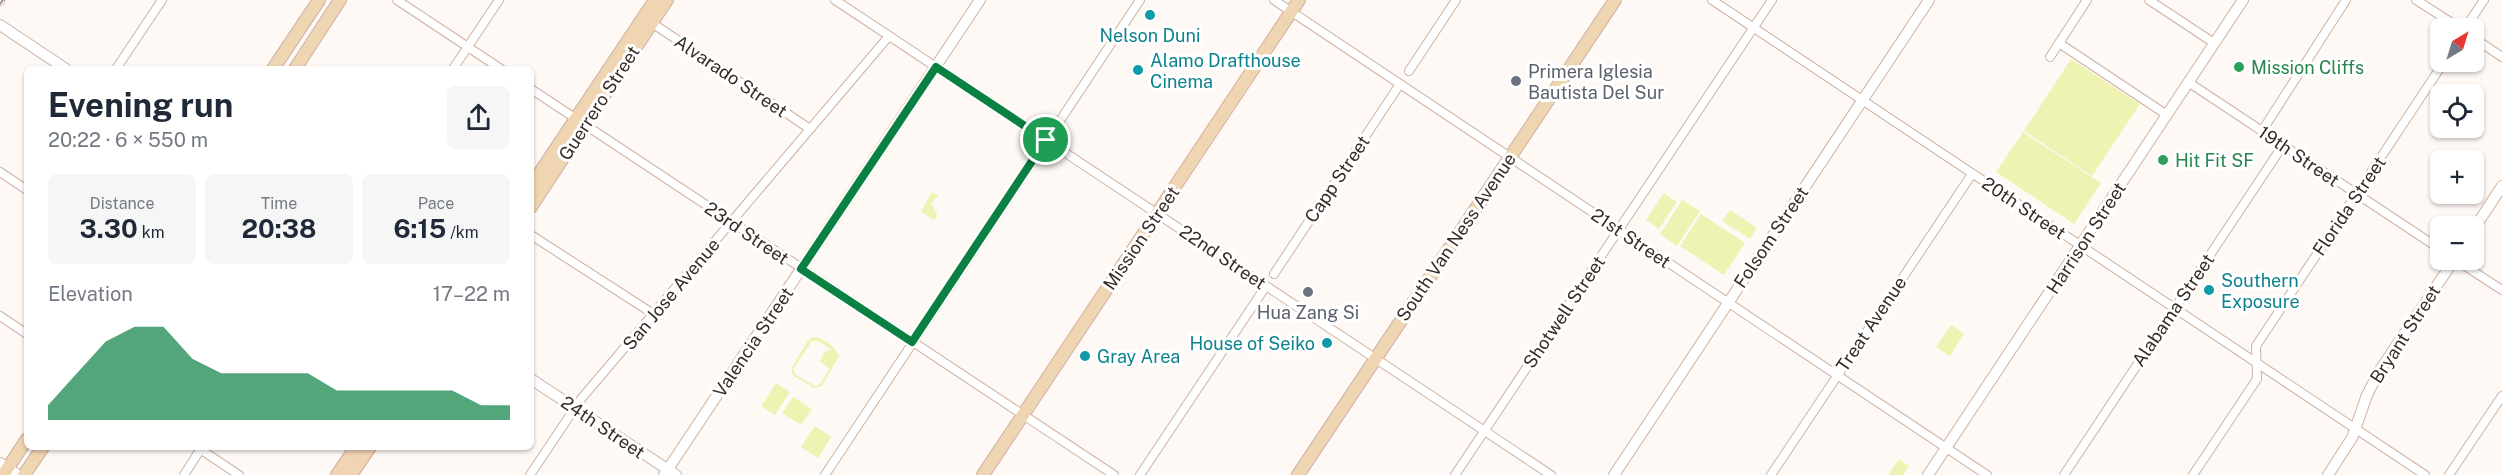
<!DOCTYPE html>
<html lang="en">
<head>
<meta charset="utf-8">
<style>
	body { margin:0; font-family:"Public Sans",sans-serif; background:#f6f6f7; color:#1f2937; height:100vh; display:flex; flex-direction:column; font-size:22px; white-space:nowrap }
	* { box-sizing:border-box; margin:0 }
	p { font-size:20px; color:#747a83 }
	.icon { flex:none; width:33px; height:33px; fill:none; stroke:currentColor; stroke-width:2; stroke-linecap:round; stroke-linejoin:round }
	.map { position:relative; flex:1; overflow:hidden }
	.sheet { position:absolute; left:24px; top:66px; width:510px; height:384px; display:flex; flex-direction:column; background:#fff; border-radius:9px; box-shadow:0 2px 4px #0004 }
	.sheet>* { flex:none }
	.needle { width:39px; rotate:38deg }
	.controls { position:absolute; left:2430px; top:18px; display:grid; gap:12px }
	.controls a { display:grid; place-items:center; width:54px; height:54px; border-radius:9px; background:#fff; box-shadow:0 2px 4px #0004; font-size:30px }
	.pin { position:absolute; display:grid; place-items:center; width:51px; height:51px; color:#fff; margin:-26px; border:3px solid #fff; border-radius:50%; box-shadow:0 2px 6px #0007 }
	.round { display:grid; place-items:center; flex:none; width:63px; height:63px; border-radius:9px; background:#f6f6f7 }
	.summary { display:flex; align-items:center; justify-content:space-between; height:102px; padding:0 24px }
	h1 { font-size:33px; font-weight:700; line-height:45px }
	.figures { display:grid; grid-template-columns:repeat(3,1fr); gap:9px; height:102px; padding:6px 24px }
	.figures div { display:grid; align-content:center; border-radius:9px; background:#f6f6f7; text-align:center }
	.figures b { font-size:26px; font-weight:700 }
	.figures small { font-size:16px; font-weight:400 }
	.figures p { font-size:16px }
	.chart { height:168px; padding:12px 24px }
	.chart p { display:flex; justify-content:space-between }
	.chart svg { width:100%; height:108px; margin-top:6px; fill:#0b8043; opacity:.7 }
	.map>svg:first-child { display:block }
	.green { fill:#eef2b2; fill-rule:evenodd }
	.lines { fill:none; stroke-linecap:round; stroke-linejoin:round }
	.minor-casing { stroke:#ceb1a3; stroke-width:10 }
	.tertiary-casing { stroke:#ceb1a3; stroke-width:12 }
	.secondary-casing { stroke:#ceb1a3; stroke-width:14 }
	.minor { stroke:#fff; stroke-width:8 }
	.tertiary { stroke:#fff; stroke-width:10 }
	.secondary { stroke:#f0d5b2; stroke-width:12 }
	.tram { stroke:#887f7a; stroke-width:1.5 }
	.route-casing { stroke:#fff; stroke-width:12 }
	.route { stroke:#0b8043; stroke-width:8 }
	.culture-dot { fill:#0f9aa8; stroke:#fff; stroke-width:2 }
	.leisure-dot { fill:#2e9e5b; stroke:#fff; stroke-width:2 }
	.worship-dot { fill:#6b7280; stroke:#fff; stroke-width:2 }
	.labels { text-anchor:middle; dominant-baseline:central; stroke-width:6; stroke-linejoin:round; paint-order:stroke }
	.culture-label { font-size:18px; fill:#0d838f; stroke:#fff; text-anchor:start }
	.leisure-label { font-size:18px; fill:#27864d; stroke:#fff; text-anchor:start }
	.worship-label { font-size:18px; fill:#5b616d; stroke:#fff; text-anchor:start }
	.street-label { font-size:18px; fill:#372c26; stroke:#fff }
</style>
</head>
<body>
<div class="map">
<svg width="2502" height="475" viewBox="0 0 2502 475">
	<rect width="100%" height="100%" fill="#fff9f6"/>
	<g class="green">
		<polygon points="2071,59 2140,104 2092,176 2024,131"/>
		<polygon points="2023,132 2101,183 2074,224 1996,172"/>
		<polygon points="931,193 939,195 931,203 937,213 935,220 921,212"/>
		<polygon points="1664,193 1677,202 1659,229 1646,220"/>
		<polygon points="1682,200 1700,211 1677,246 1660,234"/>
		<polygon points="1730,210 1757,228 1750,239 1722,221"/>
		<polygon points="1701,214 1745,243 1724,275 1680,246"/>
		<polygon points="1951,325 1964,334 1950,356 1936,347"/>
		<path d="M813 337C823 338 836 347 839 356L822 386 814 388 794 376 791 369 808 340ZM812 341H818L832 350 825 351 820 361 830 369 820 384 815 386 796 375 793 369Z"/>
		<polygon points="776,383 790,392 775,415 761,406"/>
		<polygon points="793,397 812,409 801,425 782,413"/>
		<polygon points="815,426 831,437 818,458 801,447"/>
		<polygon points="1899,459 1909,466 1903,475 1888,475"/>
	</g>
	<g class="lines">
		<defs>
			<g id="minor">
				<polyline points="397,0 501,69"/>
				<polyline points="835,0 1551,475"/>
				<polyline points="1274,0 1987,475"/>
				<polyline points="1712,0 2425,475"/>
				<polyline points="2149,0 2214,43"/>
				<polyline points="2416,0 2460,28"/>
				<polyline points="0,1 0,0"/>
				<polyline points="652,23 810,129"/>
				<polyline points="2465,28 2484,0"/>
				<polyline points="2474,38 2502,57"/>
				<polyline points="2059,43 2167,115"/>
				<polyline points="2050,57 2087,0"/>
				<polyline points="116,69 162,0"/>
				<polyline points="453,69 499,0"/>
				<polyline points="1409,71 1456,0"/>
				<polyline points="2188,82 2440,249"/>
				<polyline points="531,89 1114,475"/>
				<polyline points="2262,131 2346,0"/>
				<polyline points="0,172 27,190"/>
				<polyline points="531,235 655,315"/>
				<polyline points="2456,260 2502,290"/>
				<polyline points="1274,274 1400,84"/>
				<polyline points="0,316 27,334"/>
				<polyline points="197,447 239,475"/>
				<polyline points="184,475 202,447"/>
				<polyline points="530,475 581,399 889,36"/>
				<polyline points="825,475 1140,0"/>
				<polyline points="1140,475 1266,286"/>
				<polyline points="1455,475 1772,0"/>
				<polyline points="1771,475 1972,174"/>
				<polyline points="2064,475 2283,145"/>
				<polyline points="2193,475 2257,379 2256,346 2444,62"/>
				<polyline points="2449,475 2502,396"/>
			</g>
			<g id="tertiary">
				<polyline points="0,25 66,69"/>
				<polyline points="2474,229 2502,186"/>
				<polyline points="531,379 676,475"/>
				<polyline points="0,463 18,475"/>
				<polyline points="664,475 980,0"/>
				<polyline points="1614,475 1929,0"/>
				<polyline points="1928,475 2243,0"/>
				<polyline points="2328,475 2352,438 2367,395 2380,370 2454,260"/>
			</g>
			<g id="secondary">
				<polyline points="273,69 319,0"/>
				<polyline points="295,69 340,0"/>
				<polyline points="531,186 655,0"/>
				<polyline points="531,207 667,0"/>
				<polyline points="3,475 27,439"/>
				<polyline points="24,475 43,447"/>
				<polyline points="337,475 356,447"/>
				<polyline points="351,475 370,447"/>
				<polyline points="983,475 1299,0"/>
				<polyline points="1298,475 1615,0"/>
			</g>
		</defs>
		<use href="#minor" class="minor-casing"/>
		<use href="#tertiary" class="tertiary-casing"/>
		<use href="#secondary" class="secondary-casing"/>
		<use href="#minor" class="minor"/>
		<use href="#tertiary" class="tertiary"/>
		<use href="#secondary" class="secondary"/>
		<polyline class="tram" points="0,4 3,0"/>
	</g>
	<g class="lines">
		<defs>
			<polygon id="route" points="936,67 1046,140 912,342 801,269"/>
		</defs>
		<use href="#route" class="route-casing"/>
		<use href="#route" class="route"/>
	</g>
	<g class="culture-dot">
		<circle cx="1150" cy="15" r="6"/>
		<circle cx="1138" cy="70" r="6"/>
		<circle cx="2209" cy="290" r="6"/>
		<circle cx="1327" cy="343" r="6"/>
		<circle cx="1085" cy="356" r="6"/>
	</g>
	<g class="leisure-dot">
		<circle cx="2239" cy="67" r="6"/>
		<circle cx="2163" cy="160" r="6"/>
	</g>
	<g class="worship-dot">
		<circle cx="1516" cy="81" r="6"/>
		<circle cx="1308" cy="292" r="6"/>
	</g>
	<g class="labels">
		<g class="culture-label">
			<text x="1150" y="35" text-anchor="middle">Nelson Duni</text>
			<text x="1150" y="60">Alamo Drafthouse<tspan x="1150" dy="21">Cinema</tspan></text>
			<text x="2221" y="280">Southern<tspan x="2221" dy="21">Exposure</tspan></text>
			<text x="1315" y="343" text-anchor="end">House of Seiko</text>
			<text x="1097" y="356">Gray Area</text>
		</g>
		<g class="leisure-label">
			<text x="2251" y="67">Mission Cliffs</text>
			<text x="2175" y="160">Hit Fit SF</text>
		</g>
		<g class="worship-label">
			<text x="1528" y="71">Primera Iglesia<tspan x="1528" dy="21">Bautista Del Sur</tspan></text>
			<text x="1308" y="312" text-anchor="middle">Hua Zang Si</text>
		</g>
		<g class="street-label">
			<text transform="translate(731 76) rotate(34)">Alvarado Street</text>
			<text transform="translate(599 103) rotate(-57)">Guerrero Street</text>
			<text transform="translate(2299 156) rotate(34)">19th Street</text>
			<text transform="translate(1337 179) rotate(-56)">Capp Street</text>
			<text transform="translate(2349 206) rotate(-56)">Florida Street</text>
			<text transform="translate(2024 208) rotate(34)">20th Street</text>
			<text transform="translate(747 233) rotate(34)">23rd Street</text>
			<text transform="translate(1456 237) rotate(-56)">South Van Ness Avenue</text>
			<text transform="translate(1771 237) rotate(-56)">Folsom Street</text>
			<text transform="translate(1141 238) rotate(-56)">Mission Street</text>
			<text transform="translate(1631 238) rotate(34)">21st Street</text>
			<text transform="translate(2086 238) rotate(-57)">Harrison Street</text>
			<text transform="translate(1223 257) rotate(34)">22nd Street</text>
			<text transform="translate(671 294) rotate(-50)">San Jose Avenue</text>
			<text transform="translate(2173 310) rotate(-56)">Alabama Street</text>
			<text transform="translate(1564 312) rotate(-56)">Shotwell Street</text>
			<text transform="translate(1871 324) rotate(-56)">Treat Avenue</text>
			<text transform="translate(2405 334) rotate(-57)">Bryant Street</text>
			<text transform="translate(753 342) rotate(-56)">Valencia Street</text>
			<text transform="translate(603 427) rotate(34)">24th Street</text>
		</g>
	</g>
</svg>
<div class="controls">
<a><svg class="needle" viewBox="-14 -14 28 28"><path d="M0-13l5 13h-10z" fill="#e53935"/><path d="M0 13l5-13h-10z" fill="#747a83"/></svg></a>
<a><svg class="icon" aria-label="locate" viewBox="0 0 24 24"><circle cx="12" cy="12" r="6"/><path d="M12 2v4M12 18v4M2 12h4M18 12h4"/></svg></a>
<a>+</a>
<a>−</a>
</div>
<div class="pin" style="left:1046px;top:140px;background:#1e9e55"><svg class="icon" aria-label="arrive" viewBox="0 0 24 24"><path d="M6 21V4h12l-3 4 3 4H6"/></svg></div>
<section class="sheet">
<div class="summary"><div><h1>Evening run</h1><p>20:22 · 6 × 550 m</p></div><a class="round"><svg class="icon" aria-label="share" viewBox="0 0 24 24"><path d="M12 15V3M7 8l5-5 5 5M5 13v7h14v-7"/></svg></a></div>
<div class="figures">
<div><p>Distance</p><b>3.30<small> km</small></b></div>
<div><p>Time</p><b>20:38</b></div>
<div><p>Pace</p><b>6:15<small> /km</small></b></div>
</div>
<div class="chart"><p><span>Elevation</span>17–22 m</p>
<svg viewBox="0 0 160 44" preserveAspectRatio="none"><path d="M0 44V38L10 25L20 12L30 6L40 6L50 19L60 25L70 25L80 25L90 25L100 32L110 32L120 32L130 32L140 32L150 38L160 38V44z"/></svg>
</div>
</section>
</div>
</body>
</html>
